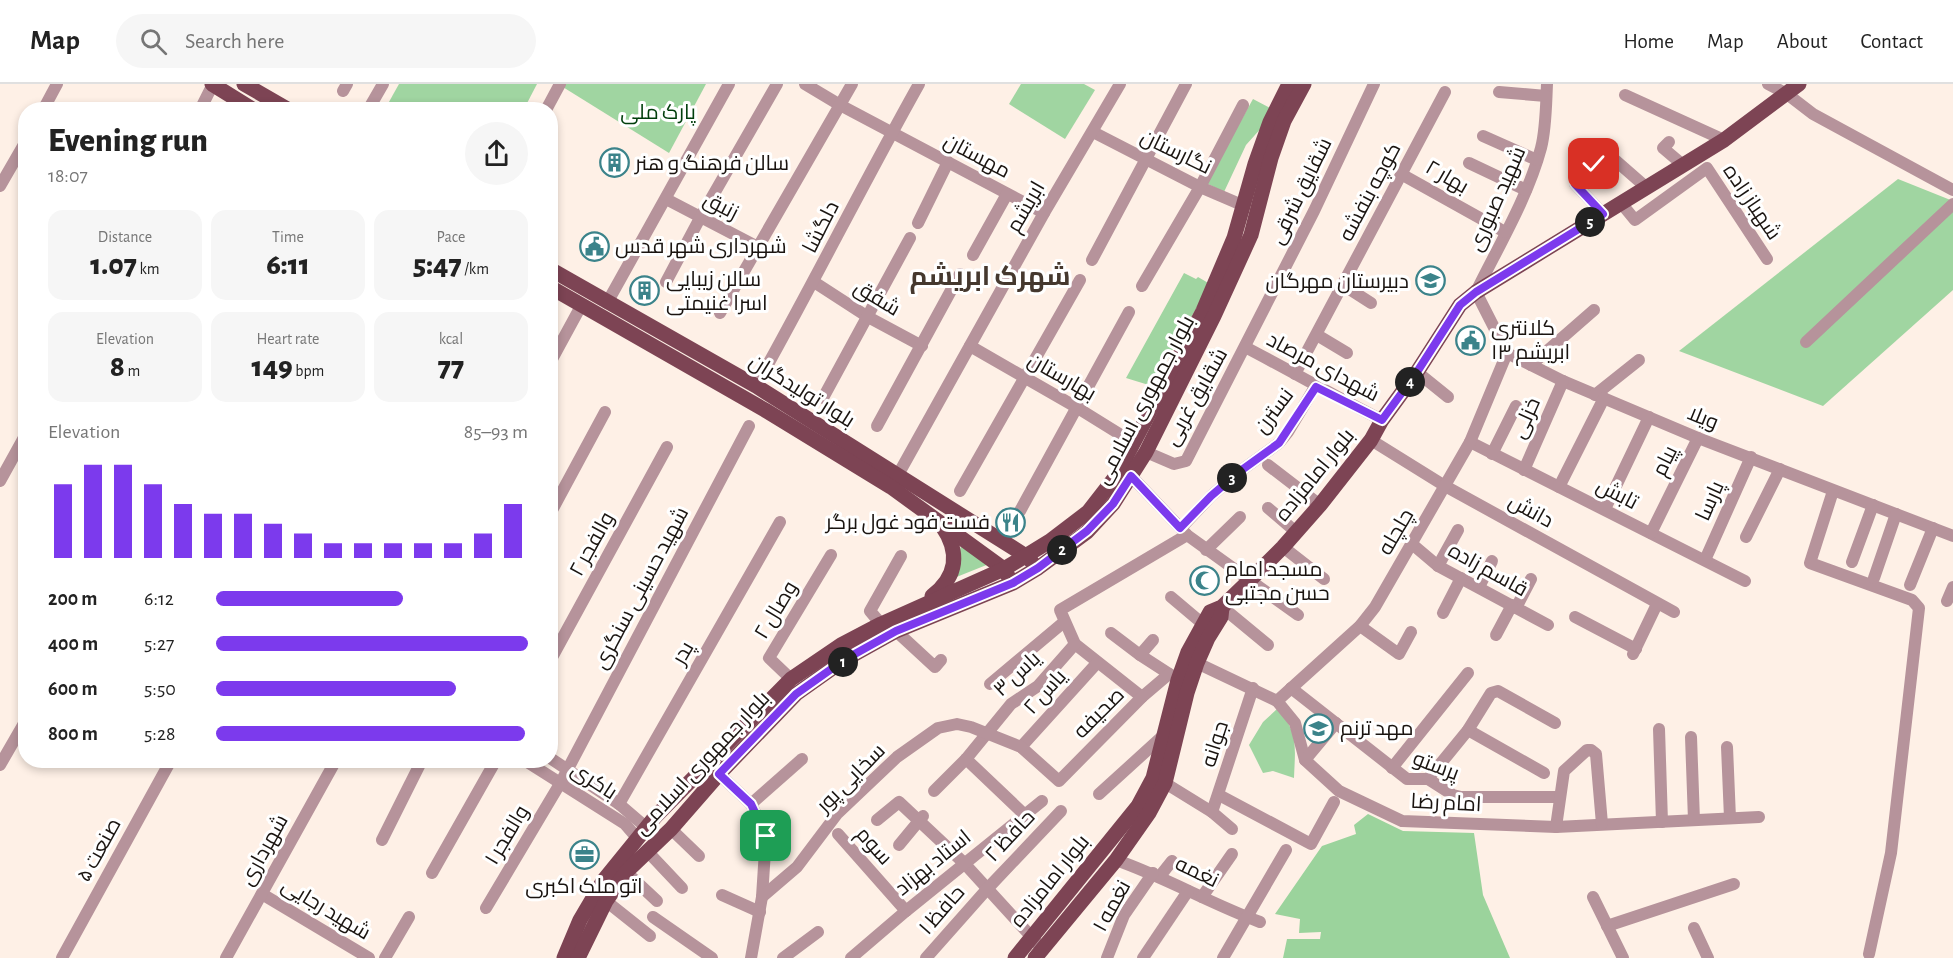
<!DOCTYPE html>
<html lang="en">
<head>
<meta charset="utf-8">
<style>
	body { margin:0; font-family:"Alegreya Sans",Cairo,sans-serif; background:#f6f6f6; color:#222; height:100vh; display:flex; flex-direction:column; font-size:22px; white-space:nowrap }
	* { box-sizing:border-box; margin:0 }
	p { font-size:20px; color:#767676 }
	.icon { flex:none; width:33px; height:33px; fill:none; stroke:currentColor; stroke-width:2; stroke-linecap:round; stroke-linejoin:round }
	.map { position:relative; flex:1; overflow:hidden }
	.drawer { position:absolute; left:18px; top:18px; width:540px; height:666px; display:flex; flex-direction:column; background:#fff; border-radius:24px; box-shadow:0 3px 9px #0003 }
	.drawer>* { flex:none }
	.pin { position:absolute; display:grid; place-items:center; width:51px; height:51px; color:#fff; margin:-26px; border-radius:12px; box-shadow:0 3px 9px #0006 }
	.km { position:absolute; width:30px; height:30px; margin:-15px; border-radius:50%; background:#222; color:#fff; font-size:16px; line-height:30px; text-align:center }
	.round { display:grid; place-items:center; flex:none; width:63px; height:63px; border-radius:32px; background:#f6f6f6 }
	.headline { display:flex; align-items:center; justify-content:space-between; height:102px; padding:0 30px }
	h1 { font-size:33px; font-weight:800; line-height:45px }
	.metrics { display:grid; grid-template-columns:repeat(3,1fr); gap:9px; height:102px; padding:6px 30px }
	.metrics div { display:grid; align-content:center; border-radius:15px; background:#f6f6f6; text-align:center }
	.metrics b { font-size:30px; font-weight:800 }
	.metrics small { font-size:16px; font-weight:400 }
	.metrics p { font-size:16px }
	.chart { height:168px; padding:12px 30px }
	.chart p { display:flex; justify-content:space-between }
	.chart svg { width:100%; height:108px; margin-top:6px; stroke:#7c3aed; stroke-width:6 }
	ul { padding:0 30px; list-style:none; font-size:20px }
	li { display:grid; grid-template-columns:96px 72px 1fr; align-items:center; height:45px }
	li i { height:15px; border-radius:8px; background:#7c3aed }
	header { display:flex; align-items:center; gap:36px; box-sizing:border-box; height:84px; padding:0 30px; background:#fff; border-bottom:2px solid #e0e0e0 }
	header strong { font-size:28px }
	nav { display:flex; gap:33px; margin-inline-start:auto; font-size:21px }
	.search { width:420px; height:54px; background:#f6f6f6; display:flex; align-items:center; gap:15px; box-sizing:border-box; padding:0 21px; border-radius:33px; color:#767676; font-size:22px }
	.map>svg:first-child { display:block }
	.green { fill:#a0d5a1 }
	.forest { fill:#9bd39c }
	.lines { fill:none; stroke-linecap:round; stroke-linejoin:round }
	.minor { stroke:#b6939b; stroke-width:12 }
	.major { stroke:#7d4454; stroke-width:15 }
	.route-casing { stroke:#fff; stroke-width:12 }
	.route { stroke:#7c3aed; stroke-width:8 }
	.labels { text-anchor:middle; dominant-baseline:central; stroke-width:6; stroke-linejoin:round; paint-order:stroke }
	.park-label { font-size:21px; fill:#003e0b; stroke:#fff }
	.street-label { font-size:21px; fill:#1a1410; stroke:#fff }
	.poi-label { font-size:21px; fill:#1a1410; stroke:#fff; text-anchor:start }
	.district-label { font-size:27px; font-weight:bold; fill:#45382e; stroke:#fff }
</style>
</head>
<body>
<header>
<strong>Map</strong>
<div class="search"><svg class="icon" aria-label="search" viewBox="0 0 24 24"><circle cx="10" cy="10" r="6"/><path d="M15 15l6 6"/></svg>Search here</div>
<nav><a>Home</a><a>Map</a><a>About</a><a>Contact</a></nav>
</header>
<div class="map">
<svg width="1953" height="874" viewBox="0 0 1953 874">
	<rect width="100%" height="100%" fill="#fef0e6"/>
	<g class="green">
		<polygon points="399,0 537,0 524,25 385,25"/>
		<polygon points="558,0 706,0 669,69"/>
		<polygon points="1021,0 1084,0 1095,6 1065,55 1009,20"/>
		<polygon points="1253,15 1272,25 1263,42 1246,61 1224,108 1206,99"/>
		<polygon points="1898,95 1953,117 1953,206 1823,322 1679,267"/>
		<polygon points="1184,189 1196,195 1198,193 1210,200 1152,302 1126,294"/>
		<polygon points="961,462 989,480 954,494"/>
		<path d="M1277 625C1299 647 1295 664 1294 694L1273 687 1263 689 1249 661 1263 638Z"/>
	</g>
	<polygon class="forest" points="1368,730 1403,747 1474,749 1483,811 1510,874 1283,874 1287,855 1320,855 1321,848 1299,849 1300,835 1275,830 1322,762 1356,750 1354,741"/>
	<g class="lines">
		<g class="minor">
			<polyline points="805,0 840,21 1044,129"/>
			<path d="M1547 0C1546 21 1546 45 1541 64 1528 113 1498 163 1476 208L1507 269 1563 297 1698 354 1953 452"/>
			<polyline points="1768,0 1787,10 1813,30 1953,106"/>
			<polyline points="343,7 347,0"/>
			<polyline points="1499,8 1546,12"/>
			<polyline points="1625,11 1724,56"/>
			<polyline points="43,26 57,0"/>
			<polyline points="200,26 213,0"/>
			<polyline points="368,26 383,0"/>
			<polyline points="546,26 560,0"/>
			<polyline points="1093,48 1200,103 1242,121"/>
			<polyline points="1483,52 1537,76"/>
			<polyline points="1669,58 1663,64 1683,81"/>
			<polyline points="1615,76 1647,104"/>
			<polyline points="1469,79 1526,106"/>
			<polyline points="1594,80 1575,100 1603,130"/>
			<polyline points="1401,90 1505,148"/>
			<polyline points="0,102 26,57"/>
			<polyline points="666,115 758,163"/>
			<polyline points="1621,119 1635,136 1707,84 1767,175"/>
			<polyline points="918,139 948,78"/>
			<polyline points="973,171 1007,110"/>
			<polyline points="1092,176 1186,0"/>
			<polyline points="666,198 700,134 777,0"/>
			<polyline points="814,198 868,233 922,262"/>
			<polyline points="1343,201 1371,219"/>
			<polyline points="1142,202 1200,103 1243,21"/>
			<polyline points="607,219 729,0"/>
			<polyline points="720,229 852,0"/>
			<polyline points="1317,251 1347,269"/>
			<polyline points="1806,258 1953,120"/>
			<polyline points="970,262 1076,323 1134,359"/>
			<path d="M1245 263C1291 287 1336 313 1382 336"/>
			<polyline points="550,279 581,222"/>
			<polyline points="1531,281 1594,226"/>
			<polyline points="1417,288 1448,313"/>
			<polyline points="1295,290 1445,8"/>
			<path d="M756 302C812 202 863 100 919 0"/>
			<polyline points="1595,311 1639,276"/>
			<polyline points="823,314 910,154"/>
			<polyline points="877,342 960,190"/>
			<polyline points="1371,356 1445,402 1674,528"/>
			<polyline points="1470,358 1745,497"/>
			<polyline points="1146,368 1174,380 1186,377 1314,127 1374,0"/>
			<polyline points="1492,370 1516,322"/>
			<polyline points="1268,381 1320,421"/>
			<polyline points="1524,386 1563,297"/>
			<polyline points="1131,392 1187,451 1298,531"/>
			<polyline points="0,397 26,350"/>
			<polyline points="894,398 1044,129 1120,0"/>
			<polyline points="1559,403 1604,314"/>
			<polyline points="960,407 1080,196"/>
			<polyline points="1833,407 1810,479 1912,516 1919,524 1891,769 1869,870"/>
			<polyline points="1268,424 1296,448"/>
			<polyline points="1605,425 1649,333"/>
			<polyline points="1020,427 1129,228"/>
			<polyline points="550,430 605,328"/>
			<polyline points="1181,444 1211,412 1239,388 1279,359 1288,348 1315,303"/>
			<polyline points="1651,449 1698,354"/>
			<polyline points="1746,453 1780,385"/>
			<polyline points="1412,460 1438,482 1548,541"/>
			<polyline points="1283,463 1324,495"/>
			<polyline points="1206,466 1240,433"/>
			<polyline points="1705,476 1751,373"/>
			<polyline points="1852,478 1873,421"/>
			<polyline points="1438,482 1458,446"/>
			<polyline points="1874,494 1896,430"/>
			<polyline points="1910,501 1933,444"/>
			<polyline points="1479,503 1492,477"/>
			<polyline points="1171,513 1203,540"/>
			<polyline points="1947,517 1953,503"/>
			<polyline points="1222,523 1268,561"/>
			<polyline points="1516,524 1531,495"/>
			<polyline points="1443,529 1461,494"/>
			<polyline points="1575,533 1636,565"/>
			<polyline points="881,540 870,527 901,472"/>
			<polyline points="1360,542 1399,570 1411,548"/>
			<polyline points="896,547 935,583 941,576"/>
			<polyline points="1111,549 1140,571 1174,593"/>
			<polyline points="1496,551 1512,521"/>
			<polyline points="1633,570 1657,520"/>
			<polyline points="1140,571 1153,556"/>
			<polyline points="550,577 667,363"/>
			<polyline points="1197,579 1277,617 1295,639 1305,676 1339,707 1402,737 1556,743 1759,733"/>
			<polyline points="791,595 769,574 831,471"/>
			<polyline points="990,600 1064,538"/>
			<polyline points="1291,604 1407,695 1428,695 1453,711 1461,713 1559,713"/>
			<polyline points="1142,613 1075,560 1060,526 1187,451"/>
			<polyline points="1277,617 1360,542 1375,523 1470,358 1507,269"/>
			<polyline points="1659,645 1662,738"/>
			<polyline points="1468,646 1544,689"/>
			<polyline points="1691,653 1694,736"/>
			<polyline points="1021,663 1097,579"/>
			<polyline points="1727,663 1730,734"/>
			<polyline points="550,674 619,720 647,744"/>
			<polyline points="966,675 1025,731"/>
			<polyline points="524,676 625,740 638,755"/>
			<polyline points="1305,676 1336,639"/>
			<polyline points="0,681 26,636"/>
			<polyline points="1392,684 1468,589"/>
			<polyline points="719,690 751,720 766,751 762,813 751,874"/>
			<polyline points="1428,695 1468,646 1491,609 1498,607 1555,639"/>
			<polyline points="1165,699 1212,728 1232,745"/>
			<polyline points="934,707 966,675 1011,620 1038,602 1075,560"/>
			<polyline points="1099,710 1165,650"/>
			<polyline points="1219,711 1311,760 1334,718"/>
			<polyline points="619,720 780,438"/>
			<polyline points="751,720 802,675"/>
			<polyline points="1212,728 1253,604"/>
			<polyline points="877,736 899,718 964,779 1038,860"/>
			<polyline points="1556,743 1564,687 1587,666 1591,666 1596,670 1602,740"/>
			<polyline points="671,745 699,772"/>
			<polyline points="838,750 906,827"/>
			<polyline points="382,756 422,676"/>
			<polyline points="899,761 923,732"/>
			<polyline points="648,768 682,804"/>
			<path d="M1116 776C1165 793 1211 820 1260 838"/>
			<polyline points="626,788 657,817"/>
			<polyline points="432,789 496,676"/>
			<polyline points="1160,792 1172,777"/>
			<polyline points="262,810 369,874"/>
			<polyline points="722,811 760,828"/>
			<polyline points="762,813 797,783 837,730 897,673 938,644 957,640 971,643 1021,663 1059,697 1142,613 1169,590"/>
			<polyline points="1202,813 1232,770"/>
			<polyline points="1593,813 1623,874"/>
			<polyline points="606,817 650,852"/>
			<polyline points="486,824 561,698 749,342"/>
			<polyline points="653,833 712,874"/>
			<polyline points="1607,842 1734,800"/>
			<polyline points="1694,844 1708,874"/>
			<polyline points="62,874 171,676"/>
			<polyline points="226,874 336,676"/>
			<polyline points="385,874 409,833"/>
			<polyline points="783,874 818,848"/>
			<polyline points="851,874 906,827 1042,717"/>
			<polyline points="926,874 988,804 1061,727"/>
			<polyline points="1107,874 1124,831 1153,789"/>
			<polyline points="1143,874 1188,807"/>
			<polyline points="1223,874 1286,766"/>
		</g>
		<g class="major">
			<polyline points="212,0 254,26"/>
			<polyline points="244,0 289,26"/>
			<polyline points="550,185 756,302 1026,472 1032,478"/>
			<polyline points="550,203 765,326 891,403 1004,485 1008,492"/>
			<path d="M932 512C958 492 960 468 942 442"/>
			<polyline points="564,874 580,836 603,797 655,733 791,595 841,561 881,540 1004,485 1050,457 1088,428 1116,392 1203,227 1234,154 1255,80 1270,38 1289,0"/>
			<polyline points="578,874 606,817 626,788 671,745 719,690 796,610 844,576 896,547 1013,499 1038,484 1087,448 1113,420 1146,368 1214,232 1251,151 1271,74 1284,37 1304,0"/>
			<polyline points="1015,874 1138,722 1153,694 1178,596 1188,568 1210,528 1222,523 1250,496 1283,463 1320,421 1371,356 1382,336 1417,288 1460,221 1476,208 1724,56 1799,0"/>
			<polyline points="1035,874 1116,776 1149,729 1165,699 1187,609 1197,579 1208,554 1221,533 1222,523"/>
		</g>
	</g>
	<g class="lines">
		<defs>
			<polyline id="route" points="766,752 751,720 719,690 796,610 844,576 896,547 1013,499 1038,484 1087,447 1113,420 1131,392 1180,444 1211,412 1239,388 1279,359 1316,303 1382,336 1417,288 1460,221 1476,208 1603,130 1575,100 1594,80"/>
		</defs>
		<use href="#route" class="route-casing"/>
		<use href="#route" class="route"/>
	</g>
	<defs>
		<symbol id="building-ring" viewBox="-11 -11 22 22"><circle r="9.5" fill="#fff" stroke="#3b838a" stroke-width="1.5"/><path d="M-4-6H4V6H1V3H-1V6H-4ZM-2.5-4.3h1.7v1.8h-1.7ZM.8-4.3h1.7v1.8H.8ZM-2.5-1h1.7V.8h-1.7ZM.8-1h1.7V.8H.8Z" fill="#3b838a"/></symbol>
		<symbol id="civic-ring" viewBox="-11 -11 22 22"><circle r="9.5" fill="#fff" stroke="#3b838a" stroke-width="1.5"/><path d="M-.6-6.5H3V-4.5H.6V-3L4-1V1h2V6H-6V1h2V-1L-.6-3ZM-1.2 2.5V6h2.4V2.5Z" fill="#3b838a"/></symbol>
		<symbol id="school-ring" viewBox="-11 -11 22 22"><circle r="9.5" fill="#fff" stroke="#3b838a" stroke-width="1.5"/><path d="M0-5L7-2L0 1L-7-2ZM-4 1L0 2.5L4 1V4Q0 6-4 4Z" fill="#3b838a"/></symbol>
		<symbol id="restaurant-ring" viewBox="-11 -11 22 22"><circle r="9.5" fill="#fff" stroke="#3b838a" stroke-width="1.5"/><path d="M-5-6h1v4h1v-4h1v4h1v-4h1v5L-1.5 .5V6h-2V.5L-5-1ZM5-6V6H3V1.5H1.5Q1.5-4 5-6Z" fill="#3b838a"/></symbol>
		<symbol id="mosque-ring" viewBox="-11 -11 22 22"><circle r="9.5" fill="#fff" stroke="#3b838a" stroke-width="1.5"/><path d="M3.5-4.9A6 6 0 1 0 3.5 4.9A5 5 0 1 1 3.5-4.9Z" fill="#3b838a"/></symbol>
		<symbol id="office-ring" viewBox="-11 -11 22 22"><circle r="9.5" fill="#fff" stroke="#3b838a" stroke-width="1.5"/><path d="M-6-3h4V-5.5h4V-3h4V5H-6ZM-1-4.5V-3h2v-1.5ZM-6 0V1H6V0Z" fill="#3b838a"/></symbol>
	</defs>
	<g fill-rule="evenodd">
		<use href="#building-ring" x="598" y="62" width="33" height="33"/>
		<use href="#civic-ring" x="578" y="146" width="33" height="33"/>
		<use href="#school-ring" x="1414" y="180" width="33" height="33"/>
		<use href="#building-ring" x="628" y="190" width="33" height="33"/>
		<use href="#civic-ring" x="1454" y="240" width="33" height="33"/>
		<use href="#restaurant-ring" x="994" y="422" width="33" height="33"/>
		<use href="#mosque-ring" x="1188" y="480" width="33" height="33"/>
		<use href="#school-ring" x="1302" y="628" width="33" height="33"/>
		<use href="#office-ring" x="568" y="754" width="33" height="33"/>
	</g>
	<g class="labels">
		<g class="park-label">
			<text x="658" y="28">پارک ملی</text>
		</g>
		<g class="street-label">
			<text transform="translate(1176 68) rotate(26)">نگارستان</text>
			<text transform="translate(977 72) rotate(28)">مهستان</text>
			<text transform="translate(1447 93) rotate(30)">بهار ۲</text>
			<text transform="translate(1301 107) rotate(-64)">شقایق شرقی</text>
			<text transform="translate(1370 108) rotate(-62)">کوچه بنفشه</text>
			<text transform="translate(1497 115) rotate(-66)">شهید صبوری</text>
			<text transform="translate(1752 118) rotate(56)">شهباز زاده</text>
			<text transform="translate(721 122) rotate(27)">زنبق</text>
			<text transform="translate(1026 123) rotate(-60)">ابریشم</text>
			<text transform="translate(821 143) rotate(-63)">دلگشا</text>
			<text transform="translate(877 214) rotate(31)">شفق</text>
			<text transform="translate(1323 283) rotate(28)">شهدای مرصاد</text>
			<text transform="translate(1062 293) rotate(30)">بهارستان</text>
			<text transform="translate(802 307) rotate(32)">بلوار تولیدگران</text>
			<text transform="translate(1196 313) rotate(-61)">شقایق غربی</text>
			<text transform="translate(1145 316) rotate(-62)">بلوار جمهوری اسلامی</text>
			<text transform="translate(1274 327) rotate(-53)">نسترن</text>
			<text transform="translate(1526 334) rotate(-66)">خزلی</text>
			<text transform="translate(1703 334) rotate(22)">ویلا</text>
			<text transform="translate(1665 377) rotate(-64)">پیام</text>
			<text transform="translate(1315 391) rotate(-51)">بلوار امامزاده</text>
			<text transform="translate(1617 410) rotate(27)">تابش</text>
			<text transform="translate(1710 417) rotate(-66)">پارسا</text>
			<text transform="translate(1531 427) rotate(29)">دانش</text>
			<text transform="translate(1396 448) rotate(-60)">چلچله</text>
			<text transform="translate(592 460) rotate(-61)">والفجر ۲</text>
			<text transform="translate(1488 486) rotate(29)">قاسم‌ زاده</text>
			<text transform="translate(641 504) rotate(-62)">شهید حسینی سنگری</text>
			<text transform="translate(776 526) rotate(-59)">وصال ۲</text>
			<text transform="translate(683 569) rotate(-60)">پدر</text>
			<text transform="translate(1017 590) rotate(-43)">یاس ۳</text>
			<text transform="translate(1045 608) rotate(-48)">یاس ۲</text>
			<text transform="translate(1099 629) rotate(-45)">صحیفه</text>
			<text transform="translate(1215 660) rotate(-72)">جوانه</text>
			<text transform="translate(702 679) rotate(-47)">بلوار جمهوری اسلامی</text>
			<text transform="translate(1436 682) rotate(21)">پرستو</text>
			<text transform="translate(851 694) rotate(-45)">سخایی پور</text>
			<text transform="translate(594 697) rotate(33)">باکری</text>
			<text transform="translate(1446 719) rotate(3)">امام رضا</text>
			<text transform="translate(507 751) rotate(-59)">والفجر ۱</text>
			<text transform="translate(1010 752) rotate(-47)">حافظ ۲</text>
			<text transform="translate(874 762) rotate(48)">سوم</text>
			<text transform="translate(99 766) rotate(-61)">صنعت ۵</text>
			<text transform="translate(264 766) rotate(-61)">شهرداری</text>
			<text transform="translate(933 779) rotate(-39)">استاد بهزاد</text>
			<text transform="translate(1197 788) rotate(26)">نغمه</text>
			<text transform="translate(1050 797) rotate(-51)">بلوار امامزاده</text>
			<text transform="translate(1112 822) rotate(-61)">نغمه ۱</text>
			<text transform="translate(326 825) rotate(31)">شهید رجایی</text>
			<text transform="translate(942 826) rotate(-49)">حافظ ۱</text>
		</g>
		<g class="poi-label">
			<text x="635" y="79">سالن فرهنگ و هنر</text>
			<text x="615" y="162">شهرداری شهر قدس</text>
			<text x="666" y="195">سالن زیبایی<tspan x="666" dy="24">اسرا غنیمتی</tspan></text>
			<text x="1409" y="197" text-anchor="end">دبیرستان مهرگان</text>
			<text x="1491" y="244">کلانتری<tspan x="1491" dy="24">۱۳ ابریشم</tspan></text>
			<text x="990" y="438" text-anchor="end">فست فود غول برگر</text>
			<text x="1225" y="485">مسجد امام<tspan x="1225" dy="24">حسن مجتبی</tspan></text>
			<text x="1340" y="644">مهد ترنم</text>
			<text x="584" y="802" text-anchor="middle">اتو ملک اکبری</text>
		</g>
		<g class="district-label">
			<text x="990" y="192">شهرک ابریشم</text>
		</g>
	</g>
</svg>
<div class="pin" style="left:766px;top:752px;background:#1e9e55"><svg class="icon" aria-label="arrive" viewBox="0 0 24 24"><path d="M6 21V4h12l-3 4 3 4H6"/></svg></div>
<div class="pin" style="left:1594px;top:80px;background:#d93025"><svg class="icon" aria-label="check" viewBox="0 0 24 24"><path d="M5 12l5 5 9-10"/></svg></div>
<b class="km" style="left:843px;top:578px">1</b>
<b class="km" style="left:1062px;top:466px">2</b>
<b class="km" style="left:1232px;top:394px">3</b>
<b class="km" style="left:1410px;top:298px">4</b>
<b class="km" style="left:1590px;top:138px">5</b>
<section class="drawer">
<div class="headline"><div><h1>Evening run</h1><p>18:07</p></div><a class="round"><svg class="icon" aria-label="share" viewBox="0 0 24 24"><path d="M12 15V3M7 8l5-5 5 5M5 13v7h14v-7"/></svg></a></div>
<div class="metrics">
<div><p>Distance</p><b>1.07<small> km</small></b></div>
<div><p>Time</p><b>6:11</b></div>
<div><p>Pace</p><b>5:47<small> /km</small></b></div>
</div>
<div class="metrics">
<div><p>Elevation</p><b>8<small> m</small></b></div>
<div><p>Heart rate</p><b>149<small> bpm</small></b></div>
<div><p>kcal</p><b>77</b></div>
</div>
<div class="chart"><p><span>Elevation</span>85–93 m</p>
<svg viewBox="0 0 160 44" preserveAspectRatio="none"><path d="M5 44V14M15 44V6M25 44V6M35 44V14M45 44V22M55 44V26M65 44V26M75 44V30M85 44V34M95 44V38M105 44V38M115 44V38M125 44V38M135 44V38M145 44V34M155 44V22"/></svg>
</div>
<ul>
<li><b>200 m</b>6:12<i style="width:60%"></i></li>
<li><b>400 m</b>5:27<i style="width:100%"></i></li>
<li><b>600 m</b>5:50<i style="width:77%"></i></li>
<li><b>800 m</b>5:28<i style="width:99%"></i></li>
</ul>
</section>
</div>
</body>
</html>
